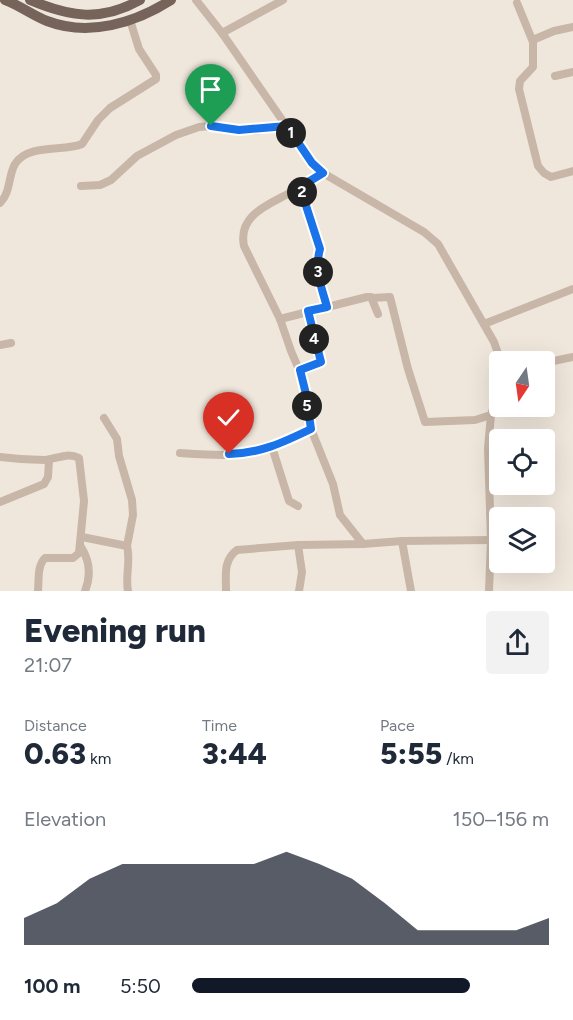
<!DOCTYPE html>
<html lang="en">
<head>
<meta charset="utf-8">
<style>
	body { margin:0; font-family:Figtree,sans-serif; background:#f2f2f3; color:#1f2937; height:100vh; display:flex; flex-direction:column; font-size:22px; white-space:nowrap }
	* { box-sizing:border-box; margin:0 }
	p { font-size:20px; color:#747a83 }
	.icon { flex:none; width:33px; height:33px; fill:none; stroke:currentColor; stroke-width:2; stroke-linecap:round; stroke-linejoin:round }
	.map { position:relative; height:591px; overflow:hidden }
	.details { display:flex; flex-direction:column; background:#fff; flex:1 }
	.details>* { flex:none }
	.needle { width:39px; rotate:193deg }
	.buttons { position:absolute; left:489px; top:351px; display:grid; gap:12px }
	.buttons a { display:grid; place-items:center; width:66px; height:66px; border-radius:6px; background:#fff; box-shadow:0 6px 24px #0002; font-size:30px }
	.pin { position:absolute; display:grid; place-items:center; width:51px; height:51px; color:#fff; margin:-62px -26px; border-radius:50% 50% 50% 0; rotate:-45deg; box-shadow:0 0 6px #0007 }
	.pin .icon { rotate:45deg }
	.km { position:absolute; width:30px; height:30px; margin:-15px; border-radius:50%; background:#222; color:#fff; font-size:16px; line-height:30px; text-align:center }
	.round { display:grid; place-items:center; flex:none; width:63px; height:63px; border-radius:6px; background:#f2f2f3 }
	.overview { display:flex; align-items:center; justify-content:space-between; height:102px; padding:0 24px }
	h1 { font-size:33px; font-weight:800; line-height:45px }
	.figures { display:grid; grid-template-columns:repeat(3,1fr); gap:9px; height:102px; padding:6px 24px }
	.figures div { display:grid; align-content:center }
	.figures b { font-size:30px; font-weight:800 }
	.figures small { font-size:16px; font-weight:400 }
	.figures p { font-size:16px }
	.chart { height:168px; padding:12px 24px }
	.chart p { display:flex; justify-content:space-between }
	.chart svg { width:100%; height:108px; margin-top:6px; fill:#111827; opacity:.7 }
	ul { padding:0 24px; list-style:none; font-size:20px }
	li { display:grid; grid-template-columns:96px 72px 1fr; align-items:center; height:45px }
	li i { height:15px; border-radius:8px; background:#111827 }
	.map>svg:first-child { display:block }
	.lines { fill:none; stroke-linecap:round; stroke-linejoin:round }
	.minor { stroke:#c8b7a8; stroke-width:8 }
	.major { stroke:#76635a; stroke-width:10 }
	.route-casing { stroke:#fff; stroke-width:12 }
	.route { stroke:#1a73e8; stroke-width:8 }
</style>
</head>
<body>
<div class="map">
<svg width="573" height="591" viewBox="0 0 573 591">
	<rect width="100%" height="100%" fill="#f0e7dc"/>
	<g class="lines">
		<g class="minor">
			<polyline points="196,0 222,33 312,163 323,173 424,232 438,244 494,342 501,362"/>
			<polyline points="517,3 533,42 533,67 520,81 519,89 538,166 544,173 551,177 573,171"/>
			<polyline points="222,33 283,0"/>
			<polyline points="533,42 535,39 554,31 573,27"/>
			<polyline points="555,76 573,72"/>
			<path d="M323 173C311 181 298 188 286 195 265 206 238 217 244 246L280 319 291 351 303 379 311 429 333 484 340 515 363 544 402 541 491 540"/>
			<polyline points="81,186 100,185 111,180 137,156 176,135 199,127 211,126 255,131 287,126"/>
			<path d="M300 187 320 249C314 271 321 285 327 307"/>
			<path d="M0 203C11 192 8 176 15 164 28 143 64 152 82 144L98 120 110 108 156 79V75L139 49 130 20"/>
			<polyline points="372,298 390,297 408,369 425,422 475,420 491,415"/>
			<polyline points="280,319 367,297 371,297 378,314"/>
			<polyline points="484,324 573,289"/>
			<polyline points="0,345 11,343"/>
			<polyline points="544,363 573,357"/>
			<polyline points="300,370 320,363 321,360 307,311"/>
			<polyline points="104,418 117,439 119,456 132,500 133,515 127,546"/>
			<polyline points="272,447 289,501 298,506"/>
			<path d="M180 453C209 455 245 458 273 447 286 442 298 435 311 429"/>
			<path d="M0 457C15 459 30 460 45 460 56 459 67 452 79 458L84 501 79 553 73 558H45C37 566 39 580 38 591"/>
			<polyline points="0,502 44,484 48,477 49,460"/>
			<polyline points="490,514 513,518"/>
			<path d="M82 537 127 546C131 561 125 576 128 591"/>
			<polyline points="402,541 411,591"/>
			<polyline points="298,545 302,572 299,591"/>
			<path d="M81 547C90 561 91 576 85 591"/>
			<path d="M226 591C226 576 223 560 237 550L298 545 363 544"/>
			<polyline points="489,591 491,540 488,448 491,415 500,387"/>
		</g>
		<g class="major">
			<path d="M5 0C19 5 32 15 47 21 89 37 135 23 171 0"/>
			<path d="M30 0C70 17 101 22 140 0"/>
		</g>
	</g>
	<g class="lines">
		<defs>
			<path id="route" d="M211 126 239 130 287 126 312 163 323 173 300 187 320 249C314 271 321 285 327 307L308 311 321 362 300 370 306 394 311 429C282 443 261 453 229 454"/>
		</defs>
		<use href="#route" class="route-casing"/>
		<use href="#route" class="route"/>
	</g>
</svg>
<div class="buttons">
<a><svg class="needle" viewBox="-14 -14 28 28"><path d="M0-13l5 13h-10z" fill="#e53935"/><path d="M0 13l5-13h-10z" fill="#747a83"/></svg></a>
<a><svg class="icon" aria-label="locate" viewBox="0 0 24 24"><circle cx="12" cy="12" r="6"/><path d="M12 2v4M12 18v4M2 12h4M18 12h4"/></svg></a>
<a><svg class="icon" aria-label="layers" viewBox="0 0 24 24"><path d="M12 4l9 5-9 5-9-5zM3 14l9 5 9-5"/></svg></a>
</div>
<div class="pin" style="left:211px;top:126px;background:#1e9e55"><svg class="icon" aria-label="arrive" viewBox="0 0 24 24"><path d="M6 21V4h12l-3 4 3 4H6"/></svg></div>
<div class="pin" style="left:229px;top:454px;background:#d93025"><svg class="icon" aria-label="check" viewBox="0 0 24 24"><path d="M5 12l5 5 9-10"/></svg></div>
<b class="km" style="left:291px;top:133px">1</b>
<b class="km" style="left:302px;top:192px">2</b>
<b class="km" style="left:318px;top:272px">3</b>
<b class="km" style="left:314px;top:339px">4</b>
<b class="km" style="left:307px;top:406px">5</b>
</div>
<section class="details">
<div class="overview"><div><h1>Evening run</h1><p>21:07</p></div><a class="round"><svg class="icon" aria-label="share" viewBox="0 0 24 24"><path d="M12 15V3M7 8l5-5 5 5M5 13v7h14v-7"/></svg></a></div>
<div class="figures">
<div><p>Distance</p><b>0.63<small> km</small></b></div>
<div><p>Time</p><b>3:44</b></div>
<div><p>Pace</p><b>5:55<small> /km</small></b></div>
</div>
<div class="chart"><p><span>Elevation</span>150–156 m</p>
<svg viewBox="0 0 160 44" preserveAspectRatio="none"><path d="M0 44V33L10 27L20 17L30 11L40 11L50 11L60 11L70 11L80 6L90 11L100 17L110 27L120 38L130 38L140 38L150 38L160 33V44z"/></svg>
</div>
<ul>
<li><b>100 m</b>5:50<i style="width:78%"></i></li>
</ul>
</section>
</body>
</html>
